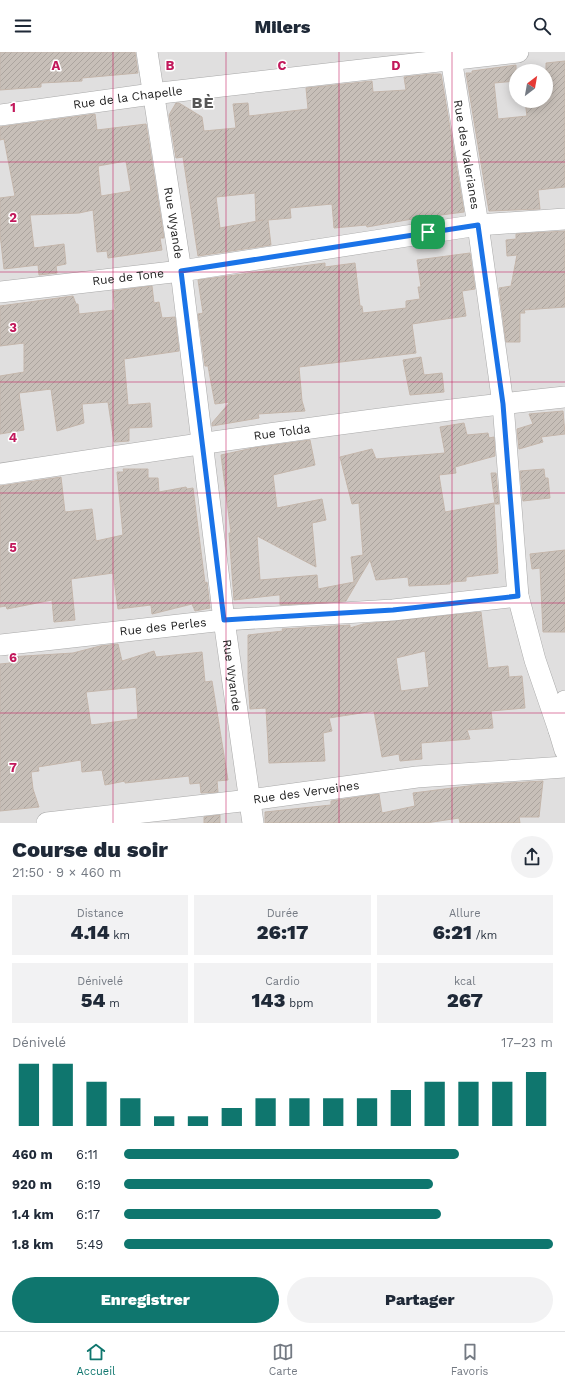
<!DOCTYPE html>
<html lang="fr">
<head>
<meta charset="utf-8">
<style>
	body { margin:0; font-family:"Work Sans",sans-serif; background:#f2f2f3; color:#1f2937; height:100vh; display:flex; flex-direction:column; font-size:15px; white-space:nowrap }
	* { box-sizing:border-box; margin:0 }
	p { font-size:13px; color:#747a83 }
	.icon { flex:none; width:22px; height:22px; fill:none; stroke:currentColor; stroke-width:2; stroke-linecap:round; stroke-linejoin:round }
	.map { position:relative; height:771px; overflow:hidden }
	.details { display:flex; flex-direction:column; background:#fff; flex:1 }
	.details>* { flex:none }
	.needle { width:26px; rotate:31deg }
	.buttons { position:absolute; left:509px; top:12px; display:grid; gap:8px }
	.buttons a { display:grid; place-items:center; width:44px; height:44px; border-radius:50%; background:#fff; box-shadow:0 2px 10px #0003; font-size:20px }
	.pin { position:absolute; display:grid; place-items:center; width:34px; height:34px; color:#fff; margin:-17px; border-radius:8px; box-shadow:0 2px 6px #0006 }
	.round { display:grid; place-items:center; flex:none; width:42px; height:42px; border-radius:21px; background:#f2f2f3 }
	.overview { display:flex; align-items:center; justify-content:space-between; height:68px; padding:0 12px }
	h1 { font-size:22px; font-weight:800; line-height:30px }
	.figures { display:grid; grid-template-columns:repeat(3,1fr); gap:6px; height:68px; padding:4px 12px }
	.figures div { display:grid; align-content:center; border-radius:0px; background:#f2f2f3; text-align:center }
	.figures b { font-size:20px; font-weight:800 }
	.figures small { font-size:11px; font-weight:400 }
	.figures p { font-size:11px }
	.chart { height:112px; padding:8px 12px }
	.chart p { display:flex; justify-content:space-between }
	.chart svg { width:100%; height:72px; margin-top:4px; stroke:#0f766e; stroke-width:6 }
	.action { display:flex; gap:8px; margin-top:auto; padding:8px 12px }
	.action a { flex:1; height:46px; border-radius:24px; background:#0f766e; color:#fff; font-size:16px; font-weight:800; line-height:46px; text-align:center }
	.action a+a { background:#f2f2f3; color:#1f2937 }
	ul { padding:0 12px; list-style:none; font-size:13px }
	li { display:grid; grid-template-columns:64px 48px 1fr; align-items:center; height:30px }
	li i { height:10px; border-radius:5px; background:#0f766e }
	header { display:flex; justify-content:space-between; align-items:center; height:52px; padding:0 12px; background:#fff; font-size:18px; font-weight:800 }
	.menu { display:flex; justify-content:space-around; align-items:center; height:56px; border-top:1px solid #e0e1e3; background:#fff; font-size:11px; color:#747a83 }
	.menu a { display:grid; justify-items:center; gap:2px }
	.menu .on { color:#0f766e }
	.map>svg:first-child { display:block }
	.residential { fill:#e0dfdf; fill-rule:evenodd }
	.building { fill:url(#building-hatch); stroke:#c4b6ab; fill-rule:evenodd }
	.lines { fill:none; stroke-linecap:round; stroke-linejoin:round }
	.street-casing { stroke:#a9a9a9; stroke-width:22 }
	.street { stroke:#fff; stroke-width:21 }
	.route-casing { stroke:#fff; stroke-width:8 }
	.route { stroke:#1a73e8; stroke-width:5 }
	.grid { fill:none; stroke:#c2185b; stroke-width:1; stroke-opacity:0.55 }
	.labels { text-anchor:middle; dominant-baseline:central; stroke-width:3; stroke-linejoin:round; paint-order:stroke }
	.street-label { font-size:12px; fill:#222; stroke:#fff }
	.district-label { font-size:16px; font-weight:bold; letter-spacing:1px; fill:#555; stroke:#fff }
	.grid-label { font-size:13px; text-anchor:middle; font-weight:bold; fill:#c2185b; stroke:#fff; stroke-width:3; stroke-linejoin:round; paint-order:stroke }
</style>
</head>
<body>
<header><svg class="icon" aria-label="menu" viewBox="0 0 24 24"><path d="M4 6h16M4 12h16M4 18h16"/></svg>Milers<svg class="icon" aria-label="search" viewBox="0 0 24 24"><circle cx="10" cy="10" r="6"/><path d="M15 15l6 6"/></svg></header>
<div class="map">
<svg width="565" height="771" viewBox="0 0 565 771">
	<defs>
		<pattern id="building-hatch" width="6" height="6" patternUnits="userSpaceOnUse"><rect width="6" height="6" fill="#c7bfb8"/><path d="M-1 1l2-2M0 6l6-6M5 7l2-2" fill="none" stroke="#aba49e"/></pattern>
	</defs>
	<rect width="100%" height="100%" fill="#f2efe9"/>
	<path class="residential" d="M0 0H565V771H0ZM516 19H546V49H516Z"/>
	<g class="building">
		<polygon points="0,0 135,0 138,21 82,26 82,29 41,31 41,35 0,38"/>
		<polygon points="565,9 565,135 538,138 540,157 489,159 466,21 472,21 472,19 516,13 516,29 494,31 498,67 527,64 525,49 546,49 546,11"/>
		<path d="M432 22H441L464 160 418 166 367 175 366 173 334 176 332 152 290 156 291 166 268 168 271 193 198 204 183 105 176 106 169 63 176 51H179L202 65 204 79 236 76 233 52 248 51 249 64 308 57 306 36 372 29 373 40 406 38 404 25ZM255 141 256 169 263 168 220 176 216 145Z"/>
		<path d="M95 62 97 78 146 72 164 186H160L162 198 108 206 107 199 97 200 93 158 79 161 30 163 34 196 64 192 66 212 56 214 57 221 39 223 38 213 4 217 0 182V146L15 144 4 87 0 88V75ZM126 109 131 139 101 144 98 114Z"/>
		<polygon points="565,179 565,255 524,258 525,261 520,261 520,290 506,290 499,236 511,234 517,203 507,204 506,188 516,187 516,182"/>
		<polygon points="470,201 475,237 462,239 466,264 412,272 416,301 299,315 302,349 305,359 258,362 259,366 212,374 212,371 230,350 215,352 208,314 205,314 198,262 203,261 198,228 325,211 325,215 355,211 360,254 362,254 363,261 406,256 406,249 420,247 418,235 421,235 417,208"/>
		<polygon points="152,234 154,251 159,250 162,266 175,265 179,299 124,307 128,353 150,351 152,375 129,376 129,389 114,390 108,350 82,352 84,371 57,379 51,337 19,341 24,378 0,382 0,324 24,320 24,291 0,294 0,254 73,244 76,252 78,252 79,262 115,258 113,239"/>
		<polygon points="421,305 424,323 442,321 444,340 410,343 403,308"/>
		<polygon points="563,359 565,382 541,385 543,390 519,397 517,377 533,372 529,362"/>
		<polygon points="464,371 467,383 488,381 489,386 494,385 495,404 455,415 456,421 439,423 445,460 494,451 498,521 466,525 466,529 450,530 450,532 409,534 408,525 376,528 370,508 346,549 280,553 280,543 278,543 234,548 229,481 231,481 221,403 253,396 310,388 315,413 273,423 277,456 322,447 326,468 312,471 316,515 257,484 260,528 317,523 318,537 354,530 351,505 363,503 359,451 352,452 340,405 372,397 376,407 445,401 440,375"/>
		<polygon points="123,417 148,417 148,426 158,426 159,440 186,435 187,437 193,436 205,531 207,530 210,556 195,559 192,552 152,562 151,553 118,557 113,521 71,527 75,568 54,570 52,548 7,557 6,554 0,555 0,434 61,425 65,460 92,457 96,489 123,483 117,420 124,420"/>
		<polygon points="544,417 545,426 548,426 550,446 523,449 520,419"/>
		<polygon points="491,421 496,421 499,452 495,452"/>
		<polygon points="565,498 565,580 543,580 540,516 532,517 530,502"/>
		<path d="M481 560 488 616 508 614 509 625 522 624 525 656 491 659 493 676 467 678 470 687 421 691 422 707 400 709 399 702 382 705 374 659 329 666 332 679 323 681 325 709 269 711 266 656 250 657 248 626V583L283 579 282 577 350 573V576L363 572ZM425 599 429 635 401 639 396 606Z"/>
		<path d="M118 592 122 609 154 599 156 605 202 600 205 630 212 629 228 728 217 729 218 740 201 741 200 731 190 732 189 724 125 731V729L105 733 102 718 82 720 81 708 38 715 39 719 31 720 33 737 39 755 0 759V612L10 611 9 605 73 601 100 594ZM136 635 138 667 91 673 86 640Z"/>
		<polygon points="543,729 539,765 519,765 520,771 460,771 459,766 426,771 265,771 265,760 331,753 331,749 379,742 382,761 415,754 413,741 476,733"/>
		<polygon points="220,763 220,771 204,771 204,765"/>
	</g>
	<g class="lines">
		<defs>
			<g id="street">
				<path id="s1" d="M147 0 181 219 224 568 253 771"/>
				<path id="s2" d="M450 0 478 173 503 352 518 544 535 608 559 678"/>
				<path id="s3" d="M0 63 152 42 518 0"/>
				<path id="s4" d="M0 240 181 219 478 173 565 167"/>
				<path id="s5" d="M0 422C188 393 376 365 565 345"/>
				<path id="s6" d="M0 593 224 568 393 558 518 544"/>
				<polyline points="565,649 559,678 565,698"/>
				<path id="s7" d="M47 771 250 748 417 725 565 715"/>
			</g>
		</defs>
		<use href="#street" class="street-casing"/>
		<use href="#street" class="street"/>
	</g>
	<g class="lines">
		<defs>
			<polygon id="route" points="478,173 503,352 518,544 393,558 224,568 181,219"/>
		</defs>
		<use href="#route" class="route-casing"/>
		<use href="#route" class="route"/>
	</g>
	<path class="grid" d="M113 0V771M226 0V771M339 0V771M452 0V771M0 110H565M0 220H565M0 330H565M0 441H565M0 551H565M0 661H565"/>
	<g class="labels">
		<g class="street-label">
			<text stroke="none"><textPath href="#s3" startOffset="129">Rue de la Chapelle</textPath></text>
			<text stroke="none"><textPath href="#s2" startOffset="104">Rue des Valerianes</textPath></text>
			<text stroke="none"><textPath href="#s1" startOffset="173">Rue Wyande</textPath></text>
			<text stroke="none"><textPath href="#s4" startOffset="129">Rue de Tone</textPath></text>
			<text stroke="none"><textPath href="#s5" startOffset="285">Rue Tolda</textPath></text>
			<text stroke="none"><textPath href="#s6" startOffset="164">Rue des Perles</textPath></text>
			<text stroke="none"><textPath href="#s1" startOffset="629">Rue Wyande</textPath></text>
			<text stroke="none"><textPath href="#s7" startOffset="261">Rue des Verveines</textPath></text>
		</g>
		<g class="district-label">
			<text x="203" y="50">BÈ</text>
		</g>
	</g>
	<g class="grid-label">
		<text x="56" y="18">A</text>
		<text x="170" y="18">B</text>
		<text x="282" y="18">C</text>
		<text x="396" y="18">D</text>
		<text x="13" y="60">1</text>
		<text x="13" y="170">2</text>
		<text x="13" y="280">3</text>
		<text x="13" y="390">4</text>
		<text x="13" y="500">5</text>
		<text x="13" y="610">6</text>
		<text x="13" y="720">7</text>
	</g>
</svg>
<div class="buttons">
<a><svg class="needle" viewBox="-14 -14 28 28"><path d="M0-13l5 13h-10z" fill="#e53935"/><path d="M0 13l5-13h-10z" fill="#747a83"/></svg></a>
</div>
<div class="pin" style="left:428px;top:180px;background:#1e9e55"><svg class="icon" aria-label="arrive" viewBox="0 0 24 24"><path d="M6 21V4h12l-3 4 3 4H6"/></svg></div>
</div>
<section class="details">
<div class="overview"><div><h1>Course du soir</h1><p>21:50 · 9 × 460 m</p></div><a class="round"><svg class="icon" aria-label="share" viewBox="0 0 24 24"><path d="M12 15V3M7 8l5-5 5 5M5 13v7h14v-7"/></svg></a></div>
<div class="figures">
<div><p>Distance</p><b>4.14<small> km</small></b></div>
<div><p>Durée</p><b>26:17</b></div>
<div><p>Allure</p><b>6:21<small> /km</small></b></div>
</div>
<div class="figures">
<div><p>Dénivelé</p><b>54<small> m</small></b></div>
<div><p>Cardio</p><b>143<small> bpm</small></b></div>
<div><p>kcal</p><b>267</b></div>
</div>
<div class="chart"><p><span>Dénivelé</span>17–23 m</p>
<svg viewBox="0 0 160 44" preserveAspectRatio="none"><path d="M5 44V6M15 44V6M25 44V17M35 44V27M45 44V38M55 44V38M65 44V33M75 44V27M85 44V27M95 44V27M105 44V27M115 44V22M125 44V17M135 44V17M145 44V17M155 44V11"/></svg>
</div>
<ul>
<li><b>460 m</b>6:11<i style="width:78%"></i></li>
<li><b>920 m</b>6:19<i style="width:72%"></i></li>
<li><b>1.4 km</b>6:17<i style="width:74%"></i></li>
<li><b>1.8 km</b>5:49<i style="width:100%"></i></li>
</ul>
<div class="action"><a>Enregistrer</a><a>Partager</a></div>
</section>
<nav class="menu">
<a class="on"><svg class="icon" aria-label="home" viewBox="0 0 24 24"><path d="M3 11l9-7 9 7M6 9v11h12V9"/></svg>Accueil</a>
<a><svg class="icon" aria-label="map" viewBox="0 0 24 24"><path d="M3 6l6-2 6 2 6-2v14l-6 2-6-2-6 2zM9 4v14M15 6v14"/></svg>Carte</a>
<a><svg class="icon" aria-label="saved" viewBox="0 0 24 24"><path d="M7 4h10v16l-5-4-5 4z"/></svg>Favoris</a>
</nav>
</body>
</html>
